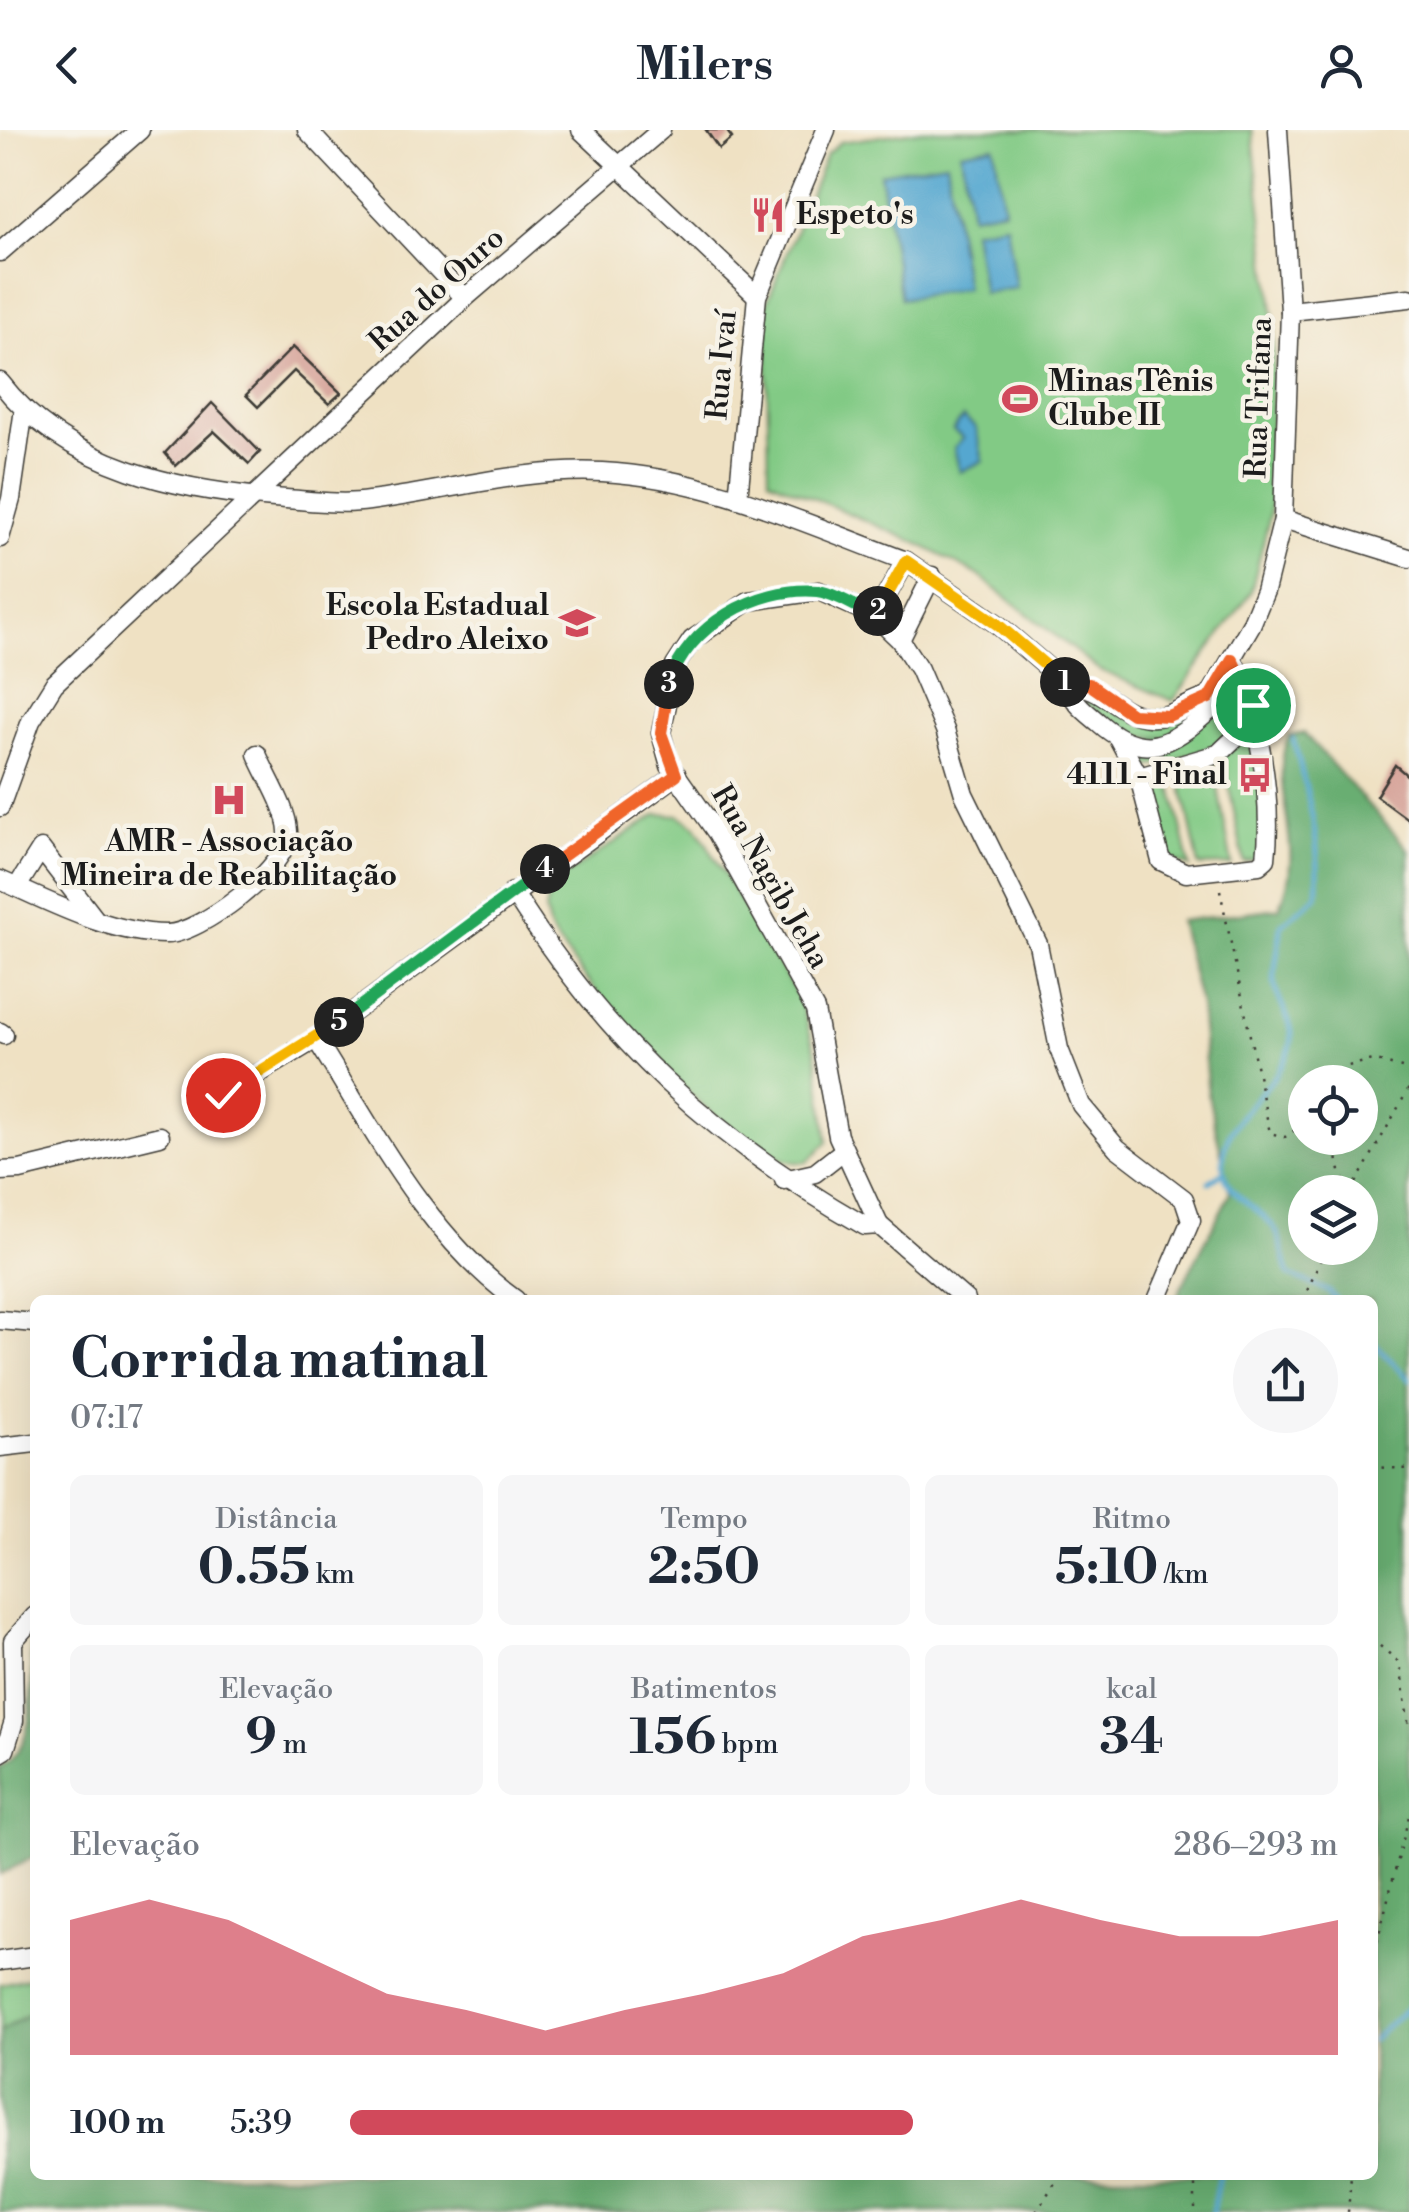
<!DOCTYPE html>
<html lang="pt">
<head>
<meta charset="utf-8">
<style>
	body { margin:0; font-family:"Libre Bodoni",serif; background:#f6f6f7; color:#1f2937; height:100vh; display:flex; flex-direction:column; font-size:38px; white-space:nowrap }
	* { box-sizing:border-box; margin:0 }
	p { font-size:32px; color:#747a83 }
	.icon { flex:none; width:55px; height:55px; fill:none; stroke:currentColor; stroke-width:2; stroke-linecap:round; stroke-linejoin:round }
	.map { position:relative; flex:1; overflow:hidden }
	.side { position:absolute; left:30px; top:1165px; width:1348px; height:885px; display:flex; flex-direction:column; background:#fff; border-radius:15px; box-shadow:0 10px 40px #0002 }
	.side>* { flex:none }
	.controls { position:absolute; left:1288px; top:935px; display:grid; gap:20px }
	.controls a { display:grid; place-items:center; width:90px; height:90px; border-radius:50%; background:#fff; box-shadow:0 10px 40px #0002; font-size:50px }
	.pin { position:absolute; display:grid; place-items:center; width:85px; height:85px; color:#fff; margin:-42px; border:5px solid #fff; border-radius:50%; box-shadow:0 2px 10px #0007 }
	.km { position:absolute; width:50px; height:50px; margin:-25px; border-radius:50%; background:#222; color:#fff; font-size:28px; line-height:50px; text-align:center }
	.round { display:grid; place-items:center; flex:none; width:105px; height:105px; border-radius:52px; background:#f6f6f7 }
	.headline { display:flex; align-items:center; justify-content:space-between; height:170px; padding:0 40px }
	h1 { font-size:55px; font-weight:700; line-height:75px }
	.figures { display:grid; grid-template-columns:repeat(3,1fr); gap:15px; height:170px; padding:10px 40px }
	.figures div { display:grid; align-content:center; border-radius:15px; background:#f6f6f7; text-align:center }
	.figures b { font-size:50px; font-weight:700 }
	.figures small { font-size:28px; font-weight:400 }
	.figures p { font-size:28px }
	.chart { height:280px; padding:20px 40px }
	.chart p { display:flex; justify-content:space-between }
	.chart svg { width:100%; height:180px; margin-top:10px; fill:#d1495b; opacity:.7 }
	ul { padding:0 40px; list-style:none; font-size:32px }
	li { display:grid; grid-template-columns:160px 120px 1fr; align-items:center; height:75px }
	li i { height:25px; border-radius:12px; background:#d1495b }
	header { display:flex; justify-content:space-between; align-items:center; height:130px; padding:0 40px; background:#fff; font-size:45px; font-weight:700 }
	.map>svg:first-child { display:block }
	.green { fill:#82ca85; stroke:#4f7350; stroke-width:2.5 }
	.forest { fill:#69ae72; stroke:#426547; stroke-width:2.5; fill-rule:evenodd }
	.water { fill:#54a7d0; stroke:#386276; stroke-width:2.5 }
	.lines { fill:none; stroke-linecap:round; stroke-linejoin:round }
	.stream { stroke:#54a7d0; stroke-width:5 }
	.building { fill:#d6a399 }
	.minor-casing { stroke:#3c3a35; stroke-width:21 }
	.path { stroke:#3c3a35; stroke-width:2.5; stroke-dasharray:2.5 8; stroke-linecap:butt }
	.minor { stroke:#fff; stroke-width:18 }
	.split-1-casing { stroke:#fff; stroke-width:20 }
	.split-2-casing { stroke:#fff; stroke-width:20 }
	.split-3-casing { stroke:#fff; stroke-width:20 }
	.split-4-casing { stroke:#fff; stroke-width:20 }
	.split-5-casing { stroke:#fff; stroke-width:20 }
	.split-6-casing { stroke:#fff; stroke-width:20 }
	.split-1 { stroke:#f0652b; stroke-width:12 }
	.split-2 { stroke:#f5b400; stroke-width:12 }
	.split-3 { stroke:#22a559; stroke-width:12 }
	.split-4 { stroke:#f0652b; stroke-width:12 }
	.split-5 { stroke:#22a559; stroke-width:12 }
	.split-6 { stroke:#f5b400; stroke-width:12 }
	.labels { text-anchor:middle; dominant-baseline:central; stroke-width:9; stroke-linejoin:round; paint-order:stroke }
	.poi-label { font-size:30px; font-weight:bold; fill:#1c1c1c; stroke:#f7f3e8; text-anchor:start }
	.street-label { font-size:30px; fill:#1c1c1c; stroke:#f7f3e8 }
</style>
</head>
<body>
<header><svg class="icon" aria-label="back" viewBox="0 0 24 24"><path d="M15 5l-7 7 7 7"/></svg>Milers<svg class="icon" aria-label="person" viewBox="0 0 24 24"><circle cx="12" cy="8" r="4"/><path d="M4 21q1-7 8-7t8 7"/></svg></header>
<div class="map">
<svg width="1409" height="2082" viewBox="0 0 1409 2082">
	<rect width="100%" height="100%" fill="#f7f3e8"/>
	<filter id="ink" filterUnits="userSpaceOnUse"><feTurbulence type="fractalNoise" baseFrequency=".01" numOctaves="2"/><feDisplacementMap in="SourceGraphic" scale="20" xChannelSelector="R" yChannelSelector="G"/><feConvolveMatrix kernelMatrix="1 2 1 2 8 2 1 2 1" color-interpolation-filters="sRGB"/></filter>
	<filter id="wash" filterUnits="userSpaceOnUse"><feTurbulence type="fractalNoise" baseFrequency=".0048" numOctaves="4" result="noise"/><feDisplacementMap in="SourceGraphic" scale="40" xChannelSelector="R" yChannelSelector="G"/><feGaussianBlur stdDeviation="2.25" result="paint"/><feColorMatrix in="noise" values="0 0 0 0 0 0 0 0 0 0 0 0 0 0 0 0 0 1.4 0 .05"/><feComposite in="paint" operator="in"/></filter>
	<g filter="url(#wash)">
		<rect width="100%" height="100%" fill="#efe1c3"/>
		<g class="green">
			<polygon points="923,0 1252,0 1274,190 1270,385 1251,462 1173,571 1099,540 978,445 915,412 769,349 766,175 826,25 840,12"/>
			<polygon points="1235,558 1245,571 1245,589 1213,618 1141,639 1130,621 1215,584"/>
			<polygon points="1088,559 1130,588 1204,573 1168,607 1130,608 1077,567"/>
			<polygon points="1250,601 1265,695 1257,729 1244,732 1223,626"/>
			<polygon points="1213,630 1232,735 1199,736 1179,642"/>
			<polygon points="1169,644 1190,737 1166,728 1146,648"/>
			<path d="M657 684 678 685 696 696 800 870 816 922 828 1012 807 1032C741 1044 585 854 550 800L545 780 551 755Z"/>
			<polygon points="35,1846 35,1880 0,1902 0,1854"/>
		</g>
		<g class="forest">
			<path d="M1304 603 1409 720V2082H0V1902L35 1880V2045H1372V1170H1175L1230 1063 1208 965 1200 875 1179 791 1279 778C1310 715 1265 656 1289 606ZM1305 952H1360V1008H1305ZM1305 1062H1360V1118H1305Z"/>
			<path d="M35 1511V1726L0 1745V1638C40 1614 30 1556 31 1515Z"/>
		</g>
		<g class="water">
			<polygon points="994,16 1004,79 971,85 961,22"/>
			<polygon points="946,32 966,158 901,169 880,43"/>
			<polygon points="1006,94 1016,158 983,163 973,100"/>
			<polygon points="963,287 976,298 983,331 960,342 954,318 963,308 953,300"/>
		</g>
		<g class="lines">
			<g class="stream">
				<path d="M1293 609C1307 661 1322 712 1317 766L1281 795C1281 814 1272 838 1275 856 1279 876 1296 893 1291 914 1280 963 1211 988 1225 1046 1230 1067 1265 1081 1276 1101 1283 1114 1284 1132 1289 1145L1328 1161 1336 1170"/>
				<polyline points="1209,1052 1223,1042"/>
				<polyline points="1372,1211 1409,1249"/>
				<polyline points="1372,1910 1409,1876"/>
				<polyline points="1212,2082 1219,2045"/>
			</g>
		</g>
		<g id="blocks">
			<g class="building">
				<polygon points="706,0 726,0 732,8 719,19"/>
				<polygon points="293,217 341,263 329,274 294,241 258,277 246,265"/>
				<polygon points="212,273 260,322 249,334 214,301 176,336 165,323"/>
				<polygon points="1395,635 1409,647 1409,690 1376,666"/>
			</g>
		</g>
	</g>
	<g filter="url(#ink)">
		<use href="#blocks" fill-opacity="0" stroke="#3c3a35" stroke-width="2.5"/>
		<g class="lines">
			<defs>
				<g id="minor">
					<polyline points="307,0 465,168"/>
					<polyline points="581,0 757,166"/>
					<polyline points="0,122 140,0"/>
					<polyline points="1290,181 1409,168"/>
					<path d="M0 252C67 339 183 362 286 369 313 371 343 375 369 371 448 361 523 338 602 342 708 347 808 395 906 431L997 494 1069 556C1073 573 1085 581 1098 592 1143 632 1170 616 1209 581V567L1251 495 1265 461 1283 389 1290 181 1278 0"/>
					<polyline points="738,369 757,166 826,0"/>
					<polyline points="1283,389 1409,428"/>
					<polyline points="0,408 11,369 24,279"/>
					<polyline points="875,486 906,431"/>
					<polyline points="900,510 932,446"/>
					<path d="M1069 556C1103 553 1117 585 1149 587 1174 589 1187 571 1209 567"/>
					<path d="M1118 608 1139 647 1161 731 1186 743 1259 735 1266 729C1273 669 1259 582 1232 529"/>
					<polyline points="1139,647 1218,624 1253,591"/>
					<polyline points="0,677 31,591 54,554 465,168 661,0"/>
					<path d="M0 750C52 773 108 803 166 804 198 805 291 737 288 701 287 678 266 646 257 624"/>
					<polyline points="17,757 41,719 95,789"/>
					<path d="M513 762C606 911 714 1010 865 1096L879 1095 966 1170"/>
					<polyline points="0,902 4,905"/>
					<path d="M316 909C373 999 427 1106 516 1170"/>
					<polyline points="223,965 316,909 677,645"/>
					<polyline points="0,1041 20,1040 160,1006"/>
					<polyline points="784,1050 815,1043 843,1021"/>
					<polyline points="879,1095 838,1006 815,880 717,703 670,636 661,603 675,536 692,510 749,471 819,461 875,486 900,510 919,539 945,600 964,664 1038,814 1059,919 1081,975 1117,1018 1184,1069 1191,1090 1157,1170"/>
					<polyline points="0,1190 35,1193"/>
					<polyline points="0,1317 35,1313"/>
					<polyline points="0,1623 5,1620 14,1591 13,1511 35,1486"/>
					<polyline points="0,1831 35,1826"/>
				</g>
			</defs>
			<use href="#minor" class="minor-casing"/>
			<g class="path">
				<polyline points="1220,760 1270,1003 1285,1007 1305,993"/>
				<polyline points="1338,952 1344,937 1373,930 1409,940"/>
				<polyline points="1333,1008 1341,1046 1353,1059"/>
				<polyline points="1351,1062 1409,958"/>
				<polyline points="1303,1170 1326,1118"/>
				<polyline points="1372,1337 1409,1339"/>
				<polyline points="1372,1509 1400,1533 1409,1598"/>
				<polyline points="1372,1832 1409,1686"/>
				<polyline points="1195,2045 1195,2082"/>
				<polyline points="1036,2082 1060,2045"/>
				<polyline points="1348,2082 1351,2045"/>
			</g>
			<use href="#minor" class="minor"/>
		</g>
	</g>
	<g class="lines" filter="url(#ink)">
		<defs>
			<polyline id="split-1" points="1065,552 1069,556 1089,554 1132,584 1168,586 1209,568 1232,529 1253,575"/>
			<polyline id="split-2" points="878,481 906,431 997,494 1065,552"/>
			<path id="split-3" d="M669 554C687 496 757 456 817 461 835 463 858 478 875 486L878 481"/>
			<polyline id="split-4" points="545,739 676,645 661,603 669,554"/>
			<polyline id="split-5" points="339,892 545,739"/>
			<polyline id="split-6" points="223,965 339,892"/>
		</defs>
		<use href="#split-1" class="split-1-casing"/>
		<use href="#split-2" class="split-2-casing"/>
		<use href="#split-3" class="split-3-casing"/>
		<use href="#split-4" class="split-4-casing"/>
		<use href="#split-5" class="split-5-casing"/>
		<use href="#split-6" class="split-6-casing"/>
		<use href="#split-1" class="split-1"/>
		<use href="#split-2" class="split-2"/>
		<use href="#split-3" class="split-3"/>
		<use href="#split-4" class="split-4"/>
		<use href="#split-5" class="split-5"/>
		<use href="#split-6" class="split-6"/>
	</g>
	<defs>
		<symbol id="restaurant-bare" viewBox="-9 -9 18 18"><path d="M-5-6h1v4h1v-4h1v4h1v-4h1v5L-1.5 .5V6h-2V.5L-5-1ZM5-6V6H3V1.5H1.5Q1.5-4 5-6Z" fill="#d1495b" stroke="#f7f3e8" stroke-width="2.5" paint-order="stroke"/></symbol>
		<symbol id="stadium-bare" viewBox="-9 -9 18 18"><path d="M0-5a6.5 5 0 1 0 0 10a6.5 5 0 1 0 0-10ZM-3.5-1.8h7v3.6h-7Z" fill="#d1495b" stroke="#f7f3e8" stroke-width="2.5" paint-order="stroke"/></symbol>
		<symbol id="school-bare" viewBox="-9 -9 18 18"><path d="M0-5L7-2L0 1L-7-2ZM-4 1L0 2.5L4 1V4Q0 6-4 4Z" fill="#d1495b" stroke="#f7f3e8" stroke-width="2.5" paint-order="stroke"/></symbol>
		<symbol id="bus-bare" viewBox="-9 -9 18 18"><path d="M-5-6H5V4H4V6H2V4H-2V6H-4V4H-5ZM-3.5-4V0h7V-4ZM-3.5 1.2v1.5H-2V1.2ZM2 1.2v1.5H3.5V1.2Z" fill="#d1495b" stroke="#f7f3e8" stroke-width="2.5" paint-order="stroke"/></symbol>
		<symbol id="hospital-bare" viewBox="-9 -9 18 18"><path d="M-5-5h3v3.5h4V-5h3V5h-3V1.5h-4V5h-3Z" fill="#d1495b" stroke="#f7f3e8" stroke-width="2.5" paint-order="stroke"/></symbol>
	</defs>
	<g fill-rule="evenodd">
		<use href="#restaurant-bare" x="743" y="60" width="50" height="50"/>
		<use href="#stadium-bare" x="995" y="244" width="50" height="50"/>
		<use href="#school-bare" x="552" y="468" width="50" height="50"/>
		<use href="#bus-bare" x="1230" y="620" width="50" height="50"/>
		<use href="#hospital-bare" x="204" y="645" width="50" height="50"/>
	</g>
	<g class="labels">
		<g class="poi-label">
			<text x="796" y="85">Espeto's</text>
			<text x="1048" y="252">Minas Tênis<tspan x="1048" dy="34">Clube II</tspan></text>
			<text x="549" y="476" text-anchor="end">Escola Estadual<tspan x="549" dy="34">Pedro Aleixo</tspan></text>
			<text x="1227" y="645" text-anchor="end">4111 - Final</text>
			<text x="229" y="712" text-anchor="middle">AMR - Associação<tspan x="229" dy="34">Mineira de Reabilitação</tspan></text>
		</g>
		<g class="street-label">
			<text transform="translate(437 160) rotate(-42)">Rua do Ouro</text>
			<text transform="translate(722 235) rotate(-85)">Rua Ivaí</text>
			<text transform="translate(1259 268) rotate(-88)">Rua Trifana</text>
			<text transform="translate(770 747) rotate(60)">Rua Nagib Jeha</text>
		</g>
	</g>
</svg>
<div class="controls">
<a><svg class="icon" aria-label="locate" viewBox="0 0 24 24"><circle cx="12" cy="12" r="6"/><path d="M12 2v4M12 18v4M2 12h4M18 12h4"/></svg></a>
<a><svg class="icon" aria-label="layers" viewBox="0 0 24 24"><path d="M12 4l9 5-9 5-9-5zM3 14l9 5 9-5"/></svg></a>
</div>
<div class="pin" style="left:1253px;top:575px;background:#1e9e55"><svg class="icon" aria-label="arrive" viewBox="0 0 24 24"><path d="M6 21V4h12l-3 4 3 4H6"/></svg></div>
<div class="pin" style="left:223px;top:965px;background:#d93025"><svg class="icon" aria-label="check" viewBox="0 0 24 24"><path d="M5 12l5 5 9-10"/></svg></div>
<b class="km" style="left:1065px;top:552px">1</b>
<b class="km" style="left:878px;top:481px">2</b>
<b class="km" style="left:669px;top:554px">3</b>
<b class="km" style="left:545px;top:739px">4</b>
<b class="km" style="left:339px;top:892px">5</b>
<section class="side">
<div class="headline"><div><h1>Corrida matinal</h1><p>07:17</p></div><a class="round"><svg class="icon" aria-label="share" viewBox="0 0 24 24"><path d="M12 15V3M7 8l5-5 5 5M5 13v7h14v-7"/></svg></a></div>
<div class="figures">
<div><p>Distância</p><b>0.55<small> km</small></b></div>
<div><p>Tempo</p><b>2:50</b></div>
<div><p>Ritmo</p><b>5:10<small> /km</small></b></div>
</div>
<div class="figures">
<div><p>Elevação</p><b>9<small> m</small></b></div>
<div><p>Batimentos</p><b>156<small> bpm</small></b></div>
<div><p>kcal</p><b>34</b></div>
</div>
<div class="chart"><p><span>Elevação</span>286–293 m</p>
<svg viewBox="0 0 160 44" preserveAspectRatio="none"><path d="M0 44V11L10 6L20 11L30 20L40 29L50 33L60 38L70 33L80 29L90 24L100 15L110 11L120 6L130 11L140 15L150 15L160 11V44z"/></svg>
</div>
<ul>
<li><b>100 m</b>5:39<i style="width:57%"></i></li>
</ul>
</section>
</div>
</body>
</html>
